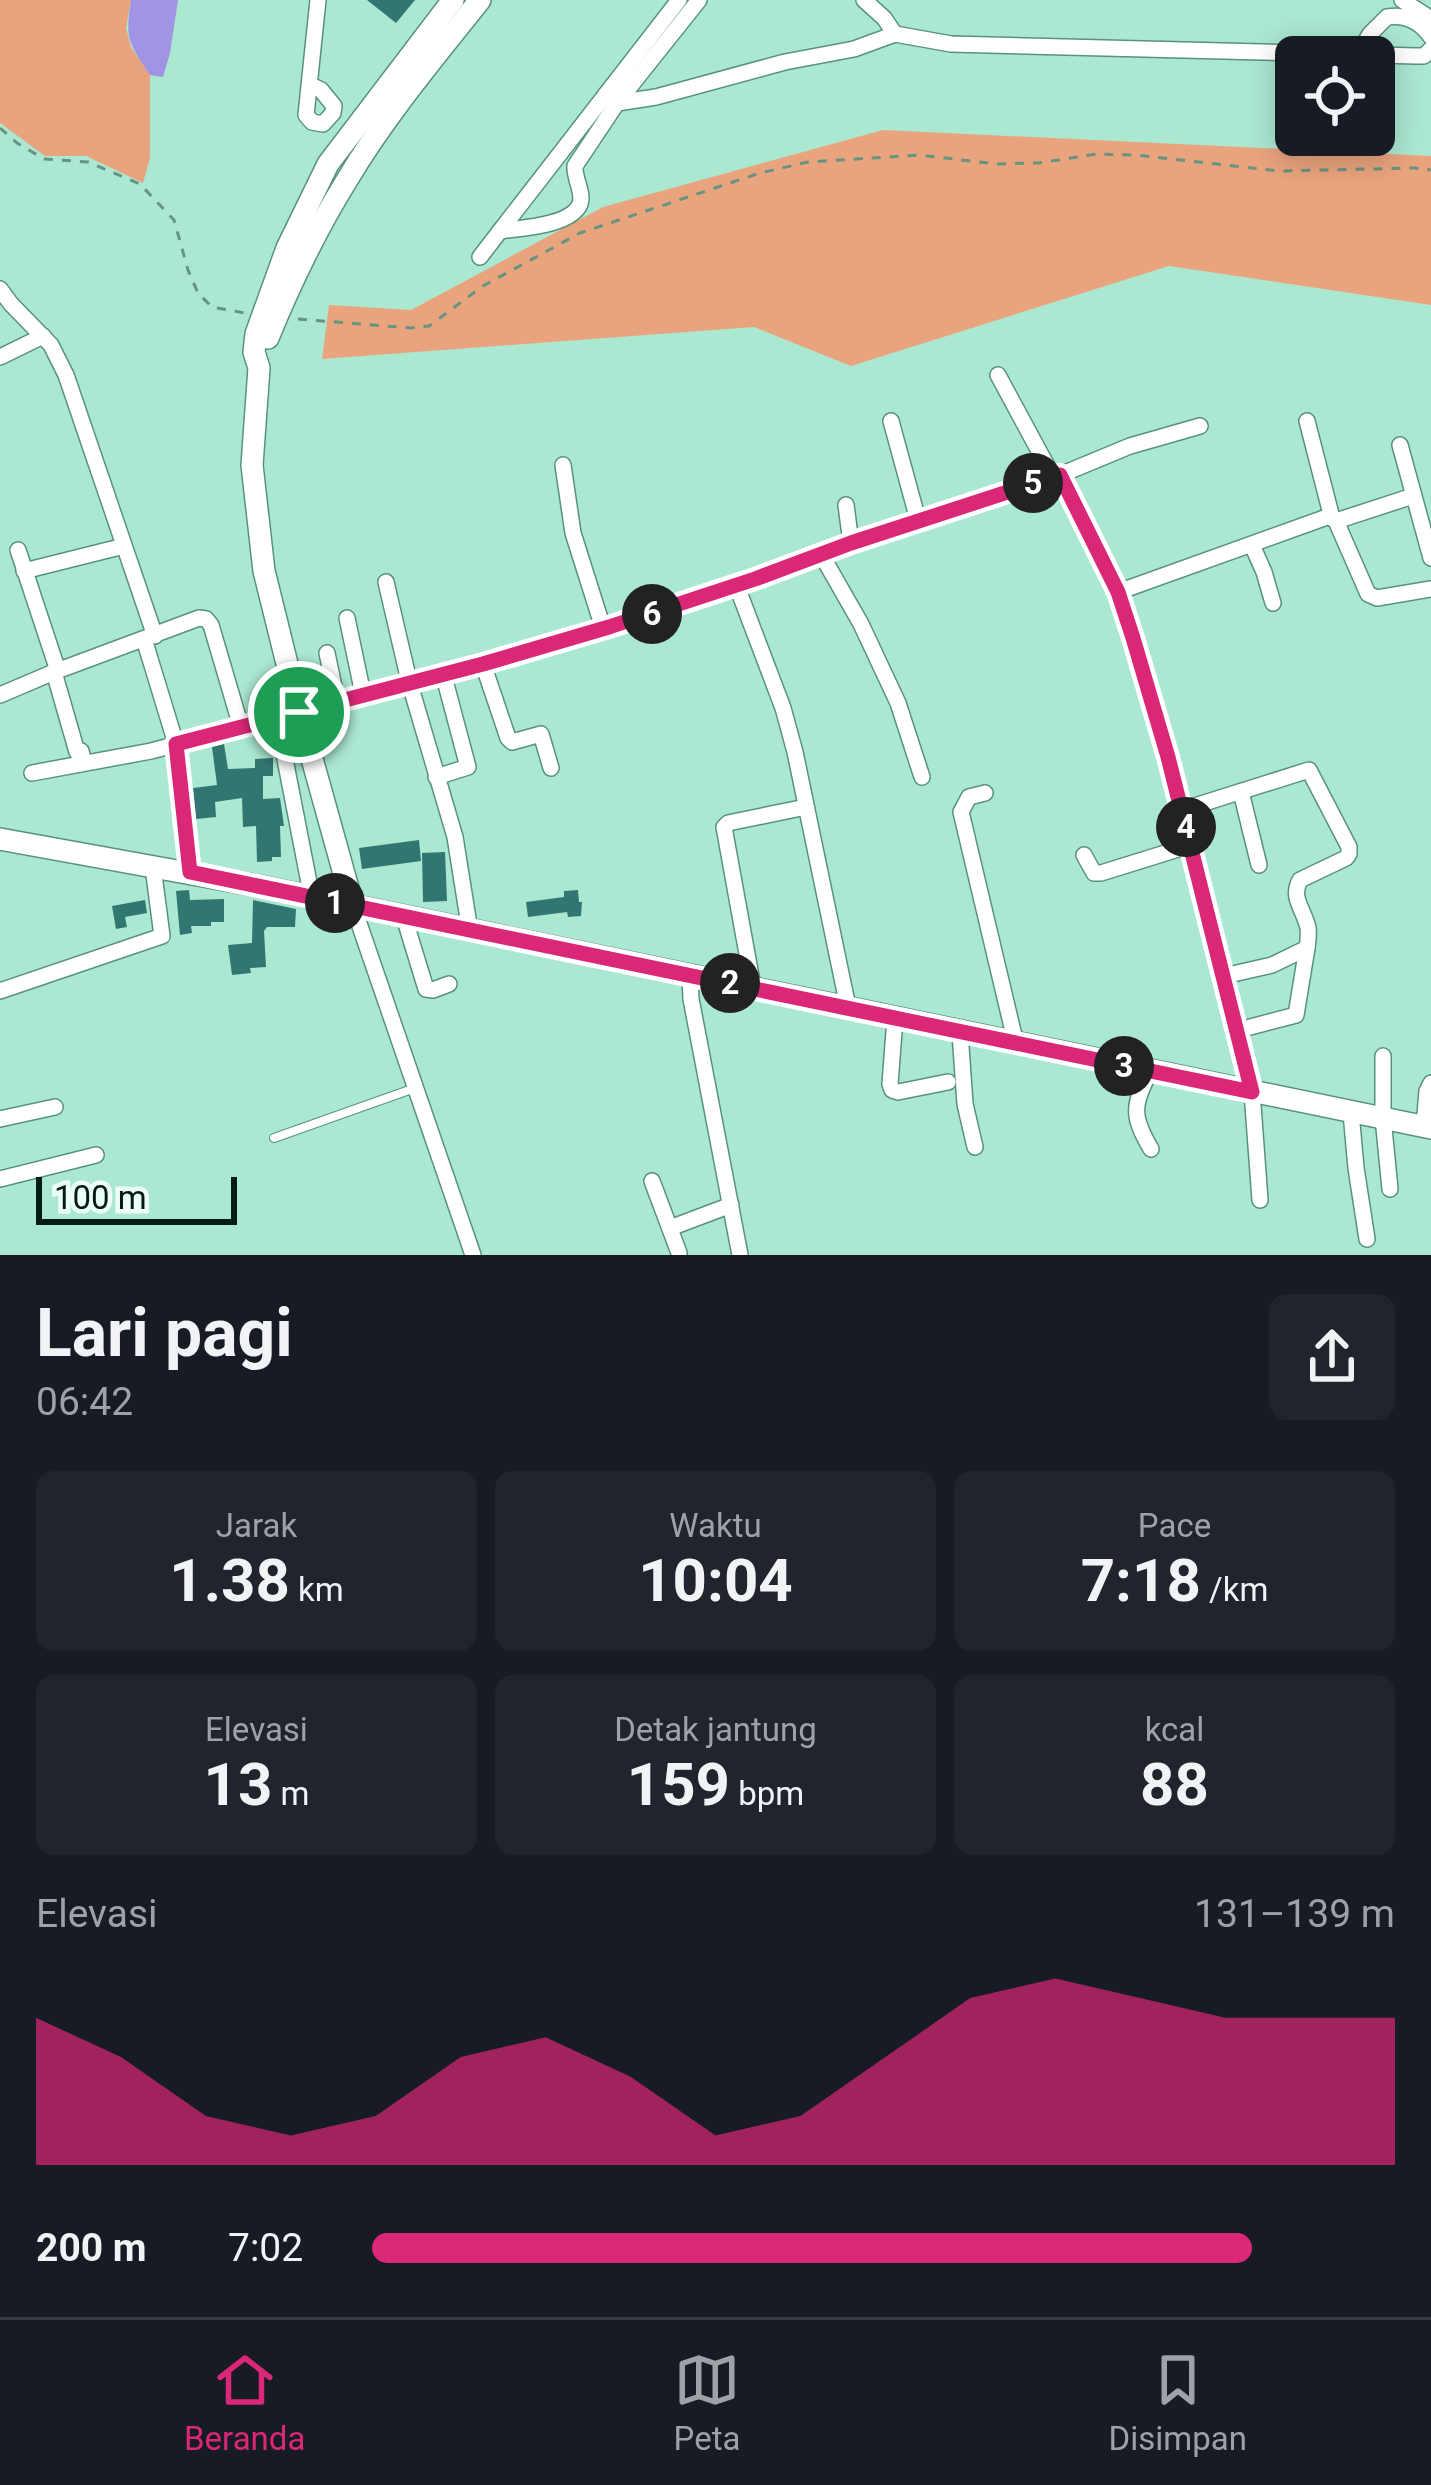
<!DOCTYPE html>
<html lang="id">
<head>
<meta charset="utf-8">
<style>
	body { margin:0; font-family:Roboto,sans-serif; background:#20242c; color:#f1f3f6; height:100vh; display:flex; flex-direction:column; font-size:45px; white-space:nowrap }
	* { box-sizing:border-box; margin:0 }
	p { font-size:39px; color:#9ea1a6 }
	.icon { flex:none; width:66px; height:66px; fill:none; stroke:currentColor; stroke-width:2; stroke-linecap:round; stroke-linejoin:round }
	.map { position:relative; height:1255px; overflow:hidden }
	.drawer { display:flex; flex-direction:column; background:#171b24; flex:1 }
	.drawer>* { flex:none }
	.fabs { position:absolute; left:1275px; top:36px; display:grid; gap:24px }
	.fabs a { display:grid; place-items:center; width:120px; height:120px; border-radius:18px; background:#171b24; box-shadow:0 6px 30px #0003; font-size:60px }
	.scale { position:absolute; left:36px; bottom:30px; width:201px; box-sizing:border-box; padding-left:12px; border:6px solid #041c14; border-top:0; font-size:33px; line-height:42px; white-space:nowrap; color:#041c14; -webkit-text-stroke:9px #edfef7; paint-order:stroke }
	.pin { position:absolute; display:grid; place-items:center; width:102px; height:102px; color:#fff; margin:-51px; border:6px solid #fff; border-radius:50%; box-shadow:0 3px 12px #0007 }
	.km { position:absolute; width:60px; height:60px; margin:-30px; border-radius:50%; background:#222; color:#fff; font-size:33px; line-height:60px; text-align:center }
	.round { display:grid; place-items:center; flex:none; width:126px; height:126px; border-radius:18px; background:#20242c }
	.headline { display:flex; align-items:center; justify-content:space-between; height:204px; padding:0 36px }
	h1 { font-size:66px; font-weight:700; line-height:90px }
	.stats { display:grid; grid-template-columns:repeat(3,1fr); gap:18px; height:204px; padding:12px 36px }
	.stats div { display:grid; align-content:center; border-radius:18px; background:#20242c; text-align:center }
	.stats b { font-size:60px; font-weight:700 }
	.stats small { font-size:33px; font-weight:400 }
	.stats p { font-size:33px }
	.chart { height:336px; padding:24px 36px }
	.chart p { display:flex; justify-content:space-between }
	.chart svg { width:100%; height:216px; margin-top:12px; fill:#db2777; opacity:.7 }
	ul { padding:0 36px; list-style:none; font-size:39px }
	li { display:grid; grid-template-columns:192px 144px 1fr; align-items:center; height:90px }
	li i { height:30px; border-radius:15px; background:#db2777 }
	.dock { display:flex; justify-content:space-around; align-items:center; height:168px; border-top:3px solid #363941; background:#171b24; font-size:33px; color:#9ea1a6 }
	.dock a { display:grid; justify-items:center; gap:6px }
	.dock .active { color:#db2777 }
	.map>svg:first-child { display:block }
	.green { fill:#eaa47d }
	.water { fill:#a094e4 }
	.building { fill:#327672 }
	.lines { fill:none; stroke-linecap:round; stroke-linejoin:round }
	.lane-casing { stroke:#58927e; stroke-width:10 }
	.street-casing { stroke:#58927e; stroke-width:18 }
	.secondary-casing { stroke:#58927e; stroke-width:24 }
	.path { stroke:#669382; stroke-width:3; stroke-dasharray:9 9; stroke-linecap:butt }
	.lane { stroke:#fff; stroke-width:8 }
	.street { stroke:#fff; stroke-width:15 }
	.secondary { stroke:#fff; stroke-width:21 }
	.route-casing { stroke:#fff; stroke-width:24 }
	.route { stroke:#db2777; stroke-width:15 }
</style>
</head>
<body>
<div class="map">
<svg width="1431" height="1255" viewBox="0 0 1431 1255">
	<rect width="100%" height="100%" fill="#abe8d1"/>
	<g class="green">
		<polygon points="0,0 131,0 126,28 131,47 150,75 150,158 143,183 86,156 45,156 0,123"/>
		<polygon points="883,130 1431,156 1431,305 1169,266 851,366 754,327 322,359 329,305 411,310 603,207"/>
	</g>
	<path class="water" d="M131 0H178L170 53 163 77 150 75C128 42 125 39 131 0Z"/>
	<g class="building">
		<polygon points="367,0 415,0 396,23"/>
		<polygon points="224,744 228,769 255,768 255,759 273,758 273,776 263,776 263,799 280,798 284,826 280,826 281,857 272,857 272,861 257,862 256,826 243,827 242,798 215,802 216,817 196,819 193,788 217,785 212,747"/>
		<polygon points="419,840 421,861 362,869 359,848"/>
		<polygon points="445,852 447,901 423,902 422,853"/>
		<polygon points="189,890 190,900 224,899 224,922 211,922 211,926 191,926 192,933 180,935 176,891"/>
		<polygon points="578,890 579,902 582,902 581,916 568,917 567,912 528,917 526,902 564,897 564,891"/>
		<polygon points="145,900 147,913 125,917 127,927 116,929 112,906"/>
		<polygon points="253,900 296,909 295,927 267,927 264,931 266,967 250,968 251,973 232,975 228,945 252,943"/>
	</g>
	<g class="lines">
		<defs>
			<polyline id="lane" points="274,1138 415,1088"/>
			<g id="street">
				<polyline points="864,0 884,18 895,34"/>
				<polyline points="1402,0 1431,19"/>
				<path d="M1358 54 1370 34 1387 17C1406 14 1420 21 1431 37"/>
				<polyline points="311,85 321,90 334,106 333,113 323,124 312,122 306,115 318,0"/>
				<polyline points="606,94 617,103 656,97 785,62 854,49 895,34 951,44 1416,56 1424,56 1431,49"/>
				<polyline points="500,231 679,0"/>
				<path d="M480 257 500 231C520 228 571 226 580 204 584 192 574 179 575 166L617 103 699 0"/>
				<polyline points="0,289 11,304 51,345 66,375 155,636"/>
				<polyline points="0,357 43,336"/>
				<polyline points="998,375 1053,477"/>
				<polyline points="891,421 918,520"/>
				<polyline points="1307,421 1332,518 1336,521 1368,594 1377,598 1431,589"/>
				<polyline points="1400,445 1431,558"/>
				<polyline points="563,465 573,533 603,628"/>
				<polyline points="1060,475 1118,592 1168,757 1252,1092 1260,1200"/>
				<polyline points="846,505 851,543"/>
				<polyline points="1336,521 1413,496"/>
				<polyline points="1252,545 1264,572 1273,603"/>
				<polyline points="18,550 58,671"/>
				<polyline points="821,554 861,624 898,703 922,777"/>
				<polyline points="24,571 124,546"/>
				<polyline points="386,582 409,681 455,837 470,931"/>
				<polyline points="736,584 783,708 795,752 848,1007"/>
				<polyline points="1118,592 1327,517 1332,518"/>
				<polyline points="347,618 363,694"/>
				<polyline points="144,639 176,744 190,873"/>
				<polyline points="327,653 337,701"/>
				<polyline points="483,664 508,738 512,742 541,734 551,768"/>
				<polyline points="54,672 77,752 81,751 84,763"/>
				<polyline points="0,695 54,672 199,618 206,619 211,625 241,727"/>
				<polyline points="277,718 312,898"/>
				<polyline points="32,773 151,751 483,664 609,627 755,579 918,520 1060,475 1130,446 1200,426"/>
				<polyline points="436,777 468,767 443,673"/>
				<polyline points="1241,792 1259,865"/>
				<polyline points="985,793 969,797 961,812 1016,1044"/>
				<path d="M1182 810 1309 770 1349 847V854L1346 858 1300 880C1290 898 1304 909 1308 928 1309 934 1308 941 1307 948L1272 965 1224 976"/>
				<polyline points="1084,855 1094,873 1101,873 1191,845"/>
				<polyline points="353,906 473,1255"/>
				<polyline points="404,917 426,989 433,990 449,984"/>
				<polyline points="690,976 691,999 740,1255"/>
				<polyline points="753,987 724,827 728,823 806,807"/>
				<polyline points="0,991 162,936 153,867"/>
				<polyline points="895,1018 890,1084 892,1090 898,1092 948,1082"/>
				<polyline points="1235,1031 1296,1015 1307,948"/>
				<polyline points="960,1033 965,1104 975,1147"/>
				<polyline points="1383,1056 1383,1118 1390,1189"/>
				<path d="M1150 1071C1133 1106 1131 1115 1151 1149"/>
				<polyline points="1351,1113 1356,1168 1367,1239"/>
				<polyline points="0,1119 55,1107"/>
				<polyline points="1424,1126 1427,1091 1431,1083"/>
				<polyline points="0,1179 96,1155"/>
				<polyline points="652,1181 679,1253"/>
				<polyline points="670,1228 731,1205"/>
			</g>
			<g id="secondary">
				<path d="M268 338C290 284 316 230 347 180 385 116 434 58 480 0"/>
				<polyline points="0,839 259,886 1431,1128"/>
				<polyline points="353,906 299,712 264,571 252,465 259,368 254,352 256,334 287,248 328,164 453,0"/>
			</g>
		</defs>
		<use href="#lane" class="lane-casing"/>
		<use href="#street" class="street-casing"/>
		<use href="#secondary" class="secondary-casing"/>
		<g class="path">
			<polyline points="0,128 17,143 44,159 88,162 140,184 174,220 188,270 198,293 212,307 245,313"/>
			<polyline points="298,319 411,328 429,326 483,286 580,233 760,173 808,162 920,155 996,164 1038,163 1097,154 1136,155 1278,171 1415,168 1431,170"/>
		</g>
		<use href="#lane" class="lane"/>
		<use href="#street" class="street"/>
		<use href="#secondary" class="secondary"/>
	</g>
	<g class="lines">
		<defs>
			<polygon id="route" points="1060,475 1118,592 1133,638 1168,757 1252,1092 190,872 176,744 483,664 609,627 755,579 851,543"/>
		</defs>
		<use href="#route" class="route-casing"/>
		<use href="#route" class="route"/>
	</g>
</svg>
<div class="fabs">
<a><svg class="icon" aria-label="locate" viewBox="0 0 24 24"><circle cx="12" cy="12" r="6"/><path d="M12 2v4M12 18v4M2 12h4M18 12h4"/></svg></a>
</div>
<div class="scale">100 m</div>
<div class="pin" style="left:299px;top:712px;background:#1e9e55"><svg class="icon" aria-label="arrive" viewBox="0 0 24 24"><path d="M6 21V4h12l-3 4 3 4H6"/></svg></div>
<b class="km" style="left:335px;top:903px">1</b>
<b class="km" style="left:730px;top:983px">2</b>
<b class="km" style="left:1124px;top:1066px">3</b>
<b class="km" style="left:1186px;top:827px">4</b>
<b class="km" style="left:1033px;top:483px">5</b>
<b class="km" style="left:652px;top:614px">6</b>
</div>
<section class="drawer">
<div class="headline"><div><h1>Lari pagi</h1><p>06:42</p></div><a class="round"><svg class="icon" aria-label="share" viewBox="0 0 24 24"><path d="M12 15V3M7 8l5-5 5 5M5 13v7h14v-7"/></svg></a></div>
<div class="stats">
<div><p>Jarak</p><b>1.38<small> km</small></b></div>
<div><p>Waktu</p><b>10:04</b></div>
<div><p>Pace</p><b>7:18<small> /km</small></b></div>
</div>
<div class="stats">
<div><p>Elevasi</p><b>13<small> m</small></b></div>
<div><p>Detak jantung</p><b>159<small> bpm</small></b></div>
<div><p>kcal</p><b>88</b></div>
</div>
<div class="chart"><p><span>Elevasi</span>131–139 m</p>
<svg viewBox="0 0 160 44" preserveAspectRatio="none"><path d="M0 44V14L10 22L20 34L30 38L40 34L50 22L60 18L70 26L80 38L90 34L100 22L110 10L120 6L130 10L140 14L150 14L160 14V44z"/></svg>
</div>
<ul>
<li><b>200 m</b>7:02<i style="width:86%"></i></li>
</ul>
</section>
<nav class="dock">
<a class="active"><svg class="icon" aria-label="home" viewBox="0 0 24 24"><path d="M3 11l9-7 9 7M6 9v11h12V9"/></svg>Beranda</a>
<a><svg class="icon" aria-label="map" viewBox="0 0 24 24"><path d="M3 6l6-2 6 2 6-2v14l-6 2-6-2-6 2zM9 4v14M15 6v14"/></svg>Peta</a>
<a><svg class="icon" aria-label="saved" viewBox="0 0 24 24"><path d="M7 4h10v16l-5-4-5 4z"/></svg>Disimpan</a>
</nav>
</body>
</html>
